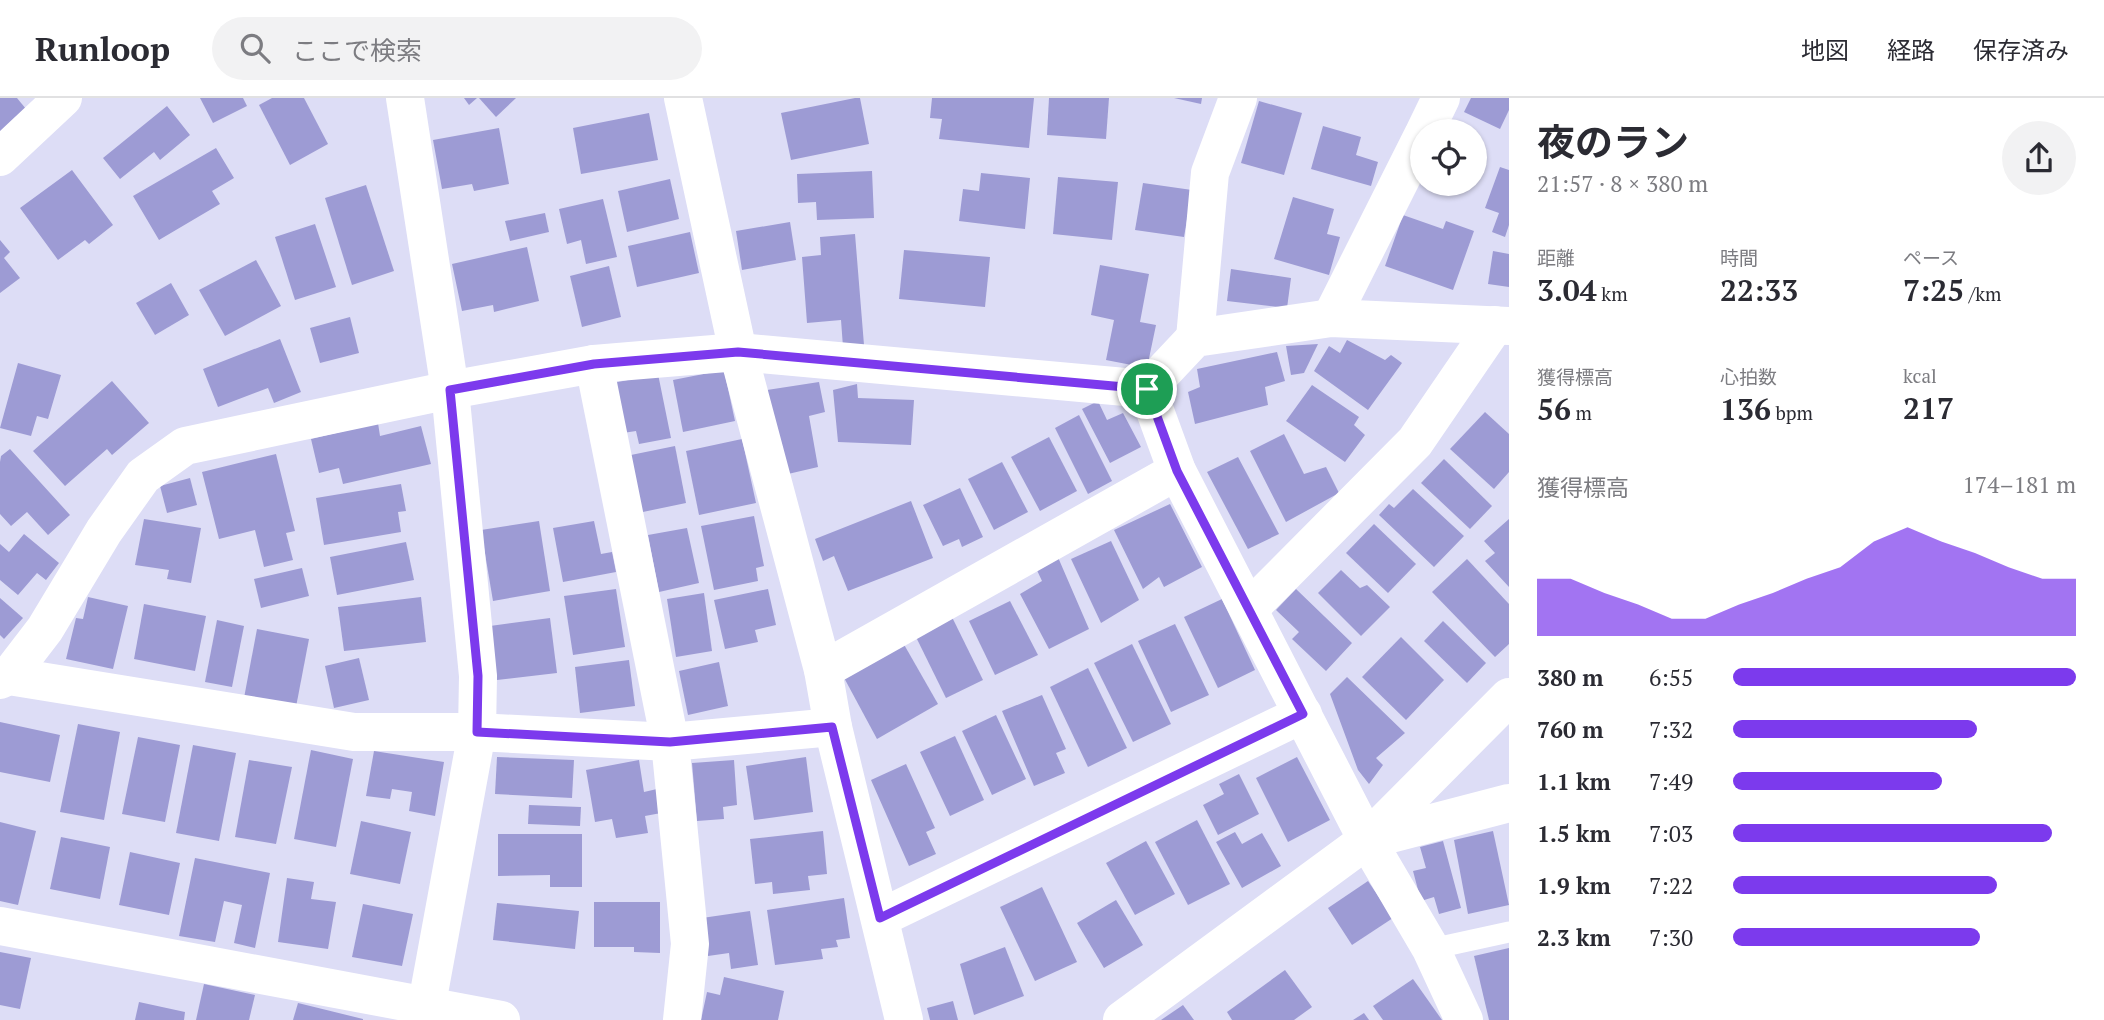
<!DOCTYPE html>
<html lang="ja">
<head>
<meta charset="utf-8">
<style>
	body { margin:0; font-family:"PT Serif","Noto Sans JP",serif; background:#f2f2f3; color:#2b2b33; height:100vh; display:flex; flex-direction:column; font-size:26px; white-space:nowrap }
	* { box-sizing:border-box; margin:0 }
	p { font-size:23px; color:#7c7c81 }
	.icon { flex:none; width:38px; height:38px; fill:none; stroke:currentColor; stroke-width:2; stroke-linecap:round; stroke-linejoin:round }
	.map { position:relative; flex:1; overflow:hidden }
	.details { display:flex; flex-direction:column; background:#fff; width:595px }
	.details>* { flex:none }
	.tools { position:absolute; left:1410px; top:21px; display:grid; gap:14px }
	.tools a { display:grid; place-items:center; width:77px; height:77px; border-radius:50%; background:#fff; box-shadow:0 2px 5px #0004; font-size:35px }
	.pin { position:absolute; display:grid; place-items:center; width:60px; height:60px; color:#fff; margin:-30px; border:4px solid #fff; border-radius:50%; box-shadow:0 2px 7px #0007 }
	.round { display:grid; place-items:center; flex:none; width:74px; height:74px; border-radius:37px; background:#f2f2f3 }
	.headline { display:flex; align-items:center; justify-content:space-between; height:119px; padding:0 28px }
	h1 { font-size:38px; font-weight:700; line-height:52px }
	.metrics { display:grid; grid-template-columns:repeat(3,1fr); gap:10px; height:119px; padding:7px 28px }
	.metrics div { display:grid; align-content:center }
	.metrics b { font-size:30px; font-weight:700 }
	.metrics small { font-size:19px; font-weight:400 }
	.metrics p { font-size:19px }
	.chart { height:196px; padding:14px 28px }
	.chart p { display:flex; justify-content:space-between }
	.chart svg { width:100%; height:126px; margin-top:7px; fill:#7c3aed; opacity:.7 }
	ul { padding:0 28px; list-style:none; font-size:23px }
	li { display:grid; grid-template-columns:112px 84px 1fr; align-items:center; height:52px }
	li i { height:18px; border-radius:9px; background:#7c3aed }
	header { display:flex; align-items:center; gap:42px; box-sizing:border-box; height:98px; padding:0 35px; background:#fff; border-bottom:2px solid #e1e1e2 }
	header strong { font-size:33px }
	nav { display:flex; gap:38px; margin-inline-start:auto; font-size:24px }
	.search { width:490px; height:63px; background:#f2f2f3; display:flex; align-items:center; gap:18px; box-sizing:border-box; padding:0 24px; border-radius:38px; color:#7c7c81; font-size:26px }
	main { display:flex; flex:1; min-height:0 }
	.map>svg:first-child { display:block }
	.building { fill:#9d9bd4 }
	.lines { fill:none; stroke-linecap:round; stroke-linejoin:round }
	.lane { stroke:#fff; stroke-width:21 }
	.street { stroke:#fff; stroke-width:38 }
	.route-casing { stroke:#fff; stroke-width:14 }
	.route { stroke:#7c3aed; stroke-width:9 }
</style>
</head>
<body>
<header>
<strong>Runloop</strong>
<div class="search"><svg class="icon" aria-label="search" viewBox="0 0 24 24"><circle cx="10" cy="10" r="6"/><path d="M15 15l6 6"/></svg>ここで検索</div>
<nav><a>地図</a><a>経路</a><a>保存済み</a></nav>
</header>
<main>
<div class="map">
<svg width="1509" height="922" viewBox="0 0 1509 922">
	<rect width="100%" height="100%" fill="#ddddf6"/>
	<g class="building">
		<polygon points="0,0 17,0 26,11 0,34"/>
		<polygon points="200,0 243,0 247,8 213,25"/>
		<polygon points="272,0 304,0 328,46 290,67 259,7"/>
		<polygon points="464,0 477,0 469,7"/>
		<polygon points="479,0 516,0 496,19"/>
		<polygon points="855,0 860,0 869,46 791,62 781,15"/>
		<polygon points="932,0 1034,0 1029,50 939,41 942,21 930,20"/>
		<polygon points="1049,0 1109,0 1106,41 1047,37"/>
		<polygon points="1174,0 1202,0 1201,6"/>
		<polygon points="1471,0 1509,0 1509,12 1500,31 1464,14"/>
		<polygon points="1259,3 1302,15 1284,77 1241,65"/>
		<polygon points="167,8 190,37 160,62 154,54 120,81 103,60"/>
		<polygon points="649,15 658,62 581,76 573,30"/>
		<polygon points="1323,28 1361,39 1356,57 1378,64 1371,88 1311,71"/>
		<polygon points="499,30 509,86 474,93 472,86 442,91 433,42"/>
		<polygon points="216,50 234,80 212,93 220,106 159,142 133,98"/>
		<polygon points="1500,69 1509,72 1509,127 1505,139 1492,134 1499,115 1485,110"/>
		<polygon points="72,72 113,127 89,146 85,142 58,162 20,110"/>
		<polygon points="872,73 874,120 817,122 816,104 798,105 797,76"/>
		<polygon points="981,75 1030,80 1025,131 959,123 963,91 979,93"/>
		<polygon points="1058,79 1118,84 1112,142 1053,136"/>
		<polygon points="670,81 679,121 627,134 618,93"/>
		<polygon points="1143,85 1192,92 1184,139 1135,132"/>
		<polygon points="366,87 394,173 352,187 325,100"/>
		<polygon points="1293,99 1334,111 1327,136 1340,139 1329,177 1274,161"/>
		<polygon points="603,101 617,159 586,166 581,142 567,146 559,111"/>
		<polygon points="545,115 549,134 510,143 505,123"/>
		<polygon points="1403,117 1443,131 1446,123 1474,133 1453,192 1385,168"/>
		<polygon points="790,124 796,162 742,172 736,133"/>
		<polygon points="315,126 336,189 295,202 275,139"/>
		<polygon points="690,134 699,175 637,189 628,148"/>
		<polygon points="855,136 864,247 843,249 841,222 807,225 802,159 821,157 820,139"/>
		<polygon points="0,142 10,154 4,160 20,180 0,195"/>
		<polygon points="527,149 539,203 494,214 493,207 462,213 452,166"/>
		<polygon points="904,152 990,159 985,209 899,201"/>
		<polygon points="1493,153 1509,156 1509,189 1488,186"/>
		<polygon points="256,162 281,208 225,238 199,192"/>
		<polygon points="1100,167 1149,176 1140,224 1156,227 1147,270 1106,262 1114,222 1091,217"/>
		<polygon points="609,168 621,219 582,229 570,178"/>
		<polygon points="1231,171 1291,180 1287,210 1227,203"/>
		<polygon points="171,185 189,217 155,237 136,205"/>
		<polygon points="350,219 359,255 320,265 310,230"/>
		<polygon points="280,241 301,294 274,305 268,290 218,309 203,271"/>
		<polygon points="1347,242 1385,262 1391,257 1402,265 1368,312 1314,273 1329,248 1340,255"/>
		<polygon points="1318,246 1304,275 1291,277 1286,248"/>
		<polygon points="1277,254 1285,283 1265,289 1268,307 1195,326 1188,294 1200,289 1197,271"/>
		<polygon points="18,265 61,277 48,321 37,318 31,338 0,330"/>
		<polygon points="724,272 735,323 683,334 673,282"/>
		<polygon points="658,276 671,340 639,346 636,333 623,335 613,285"/>
		<polygon points="112,283 149,325 112,357 107,351 65,388 33,353"/>
		<polygon points="819,284 825,314 809,318 818,369 788,376 767,292"/>
		<polygon points="857,286 858,300 914,302 911,347 838,344 833,292"/>
		<polygon points="1312,287 1359,319 1354,327 1365,337 1345,364 1286,323"/>
		<polygon points="1098,303 1107,322 1123,315 1141,349 1110,365 1082,311"/>
		<polygon points="1485,314 1509,336 1509,374 1494,391 1450,351"/>
		<polygon points="1079,317 1112,383 1088,396 1055,330"/>
		<polygon points="378,325 380,338 421,328 431,366 343,386 339,370 319,375 311,341"/>
		<polygon points="1284,336 1304,376 1326,369 1339,395 1286,424 1250,353"/>
		<polygon points="1049,339 1077,393 1040,413 1011,359"/>
		<polygon points="742,341 756,405 699,417 686,353"/>
		<polygon points="675,348 686,405 638,415 626,358"/>
		<polygon points="10,351 70,417 48,437 27,414 11,428 0,416 0,364 1,358"/>
		<polygon points="276,356 295,433 286,435 293,462 264,469 255,432 219,441 202,374"/>
		<polygon points="1238,359 1279,436 1248,451 1207,374"/>
		<polygon points="1444,361 1492,408 1470,431 1421,385"/>
		<polygon points="1002,364 1028,414 994,432 968,381"/>
		<polygon points="190,380 197,407 167,415 160,388"/>
		<polygon points="401,386 406,413 398,414 401,434 324,447 316,400"/>
		<polygon points="960,390 983,439 962,449 959,441 943,448 923,407"/>
		<polygon points="1413,391 1464,438 1434,469 1379,417 1389,406 1394,410"/>
		<polygon points="911,403 933,460 848,493 834,458 823,463 815,441"/>
		<polygon points="1170,406 1202,469 1164,489 1159,479 1143,491 1114,432"/>
		<polygon points="754,418 764,468 756,470 758,483 714,492 701,428"/>
		<polygon points="144,421 201,430 191,485 167,481 169,472 135,467"/>
		<polygon points="1509,421 1509,489 1485,463 1495,455 1484,443"/>
		<polygon points="539,423 550,493 493,503 481,432"/>
		<polygon points="594,423 601,456 612,454 616,474 563,484 553,430"/>
		<polygon points="1374,426 1416,466 1388,495 1346,455"/>
		<polygon points="687,430 699,485 659,494 648,437"/>
		<polygon points="24,436 59,465 46,482 37,475 18,497 0,482 0,446 9,454"/>
		<polygon points="1111,443 1139,502 1101,525 1071,461"/>
		<polygon points="406,444 414,482 337,497 330,459"/>
		<polygon points="1057,457 1089,531 1049,551 1020,496 1042,483 1035,468"/>
		<polygon points="1467,461 1509,506 1509,546 1495,559 1432,494"/>
		<polygon points="302,470 309,498 261,510 254,481"/>
		<polygon points="1341,472 1360,490 1367,487 1390,509 1361,538 1318,495"/>
		<polygon points="616,491 625,549 573,557 564,498"/>
		<polygon points="768,491 776,527 755,532 758,544 725,551 714,502"/>
		<polygon points="1296,491 1352,545 1326,573 1292,541 1299,534 1276,512"/>
		<polygon points="704,495 712,553 676,559 667,501"/>
		<polygon points="88,499 128,508 113,571 66,561 76,520 83,521"/>
		<polygon points="421,499 426,544 344,553 338,509"/>
		<polygon points="0,500 23,520 4,541 0,537"/>
		<polygon points="1222,501 1255,572 1218,590 1184,519"/>
		<polygon points="1010,503 1038,557 995,577 969,523"/>
		<polygon points="144,506 206,518 195,573 134,561"/>
		<polygon points="951,517 983,582 946,600 914,535"/>
		<polygon points="550,520 557,575 497,582 490,528"/>
		<polygon points="217,522 244,528 232,589 205,584"/>
		<polygon points="1443,523 1486,565 1467,585 1424,543"/>
		<polygon points="1175,526 1209,597 1171,614 1138,543"/>
		<polygon points="257,531 309,541 296,609 244,600"/>
		<polygon points="1401,539 1444,582 1406,622 1362,579"/>
		<polygon points="902,543 938,606 877,641 842,576"/>
		<polygon points="1132,546 1171,626 1133,644 1094,565"/>
		<polygon points="359,560 369,602 334,610 325,568"/>
		<polygon points="629,562 635,608 580,615 575,569"/>
		<polygon points="719,564 728,608 688,617 679,573"/>
		<polygon points="1088,570 1127,650 1088,669 1050,589"/>
		<polygon points="1347,579 1405,635 1376,660 1383,667 1369,686 1358,672 1330,596"/>
		<polygon points="1042,597 1066,651 1056,655 1065,675 1034,688 1002,613"/>
		<polygon points="996,617 1026,681 992,697 962,633"/>
		<polygon points="0,624 60,637 50,684 0,674"/>
		<polygon points="78,626 120,634 104,722 60,714"/>
		<polygon points="955,638 984,702 950,718 920,654"/>
		<polygon points="138,639 180,647 165,724 122,716"/>
		<polygon points="193,647 236,655 219,743 176,735"/>
		<polygon points="311,652 353,661 336,749 294,741"/>
		<polygon points="374,653 444,664 435,718 409,713 412,694 392,691 390,701 366,698"/>
		<polygon points="497,659 574,662 572,700 495,696"/>
		<polygon points="806,659 813,714 754,722 746,668"/>
		<polygon points="1297,659 1330,722 1288,744 1256,680"/>
		<polygon points="249,662 292,669 276,746 235,739"/>
		<polygon points="639,662 644,694 657,691 661,715 645,718 648,735 616,740 612,721 595,724 586,672"/>
		<polygon points="734,662 737,707 723,709 724,721 697,723 692,665"/>
		<polygon points="906,666 935,730 926,734 936,756 909,768 871,682"/>
		<polygon points="1239,676 1259,716 1218,737 1203,707 1224,696 1219,686"/>
		<polygon points="529,707 581,709 580,728 528,726"/>
		<polygon points="1197,722 1230,786 1188,807 1155,744"/>
		<polygon points="361,723 411,734 400,786 350,776"/>
		<polygon points="0,724 36,733 18,807 0,803"/>
		<polygon points="823,733 827,776 808,778 810,792 773,796 772,784 755,786 750,741"/>
		<polygon points="1493,733 1509,807 1468,816 1454,742"/>
		<polygon points="1235,734 1242,746 1262,735 1281,768 1242,790 1216,744"/>
		<polygon points="498,736 582,736 582,789 550,789 550,777 498,778"/>
		<polygon points="61,739 110,749 100,801 50,791"/>
		<polygon points="1146,743 1175,796 1135,817 1106,765"/>
		<polygon points="1443,743 1461,810 1439,816 1434,799 1421,803 1413,773 1426,770 1420,749"/>
		<polygon points="130,754 180,765 169,817 119,807"/>
		<polygon points="195,760 270,775 255,850 234,845 242,807 224,803 215,844 179,838"/>
		<polygon points="287,780 314,784 311,801 336,804 328,851 278,844"/>
		<polygon points="1368,783 1393,820 1352,847 1328,810"/>
		<polygon points="1042,789 1077,864 1035,883 1000,809"/>
		<polygon points="844,800 850,840 836,842 838,849 821,851 823,861 775,867 767,812"/>
		<polygon points="1116,802 1143,847 1104,870 1077,825"/>
		<polygon points="594,804 660,804 660,855 634,854 634,849 594,849"/>
		<polygon points="497,805 579,813 575,851 493,842"/>
		<polygon points="363,806 413,816 402,868 352,859"/>
		<polygon points="750,813 758,867 731,871 729,855 708,858 702,820"/>
		<polygon points="1005,849 1024,898 974,917 960,866"/>
		<polygon points="1509,850 1509,922 1489,922 1474,858"/>
		<polygon points="0,854 31,860 20,911 0,907"/>
		<polygon points="1285,872 1312,909 1294,922 1232,922 1227,914"/>
		<polygon points="724,879 784,893 778,922 701,922 707,894 720,897"/>
		<polygon points="1413,881 1442,922 1383,922 1373,908"/>
		<polygon points="204,886 255,897 249,922 196,922"/>
		<polygon points="953,903 958,922 930,922 927,910"/>
		<polygon points="139,904 185,914 184,922 135,922"/>
		<polygon points="298,905 363,921 363,922 293,922"/>
		<polygon points="1183,907 1194,922 1161,922"/>
		<polygon points="1364,915 1369,922 1353,922"/>
	</g>
	<g class="lines">
		<polyline class="lane" points="1431,851 1509,834"/>
		<g class="street">
			<polyline points="405,0 450,292 478,578 477,634 424,922"/>
			<polyline points="683,0 738,254 823,572 833,629 904,922"/>
			<polyline points="1425,33 1441,0"/>
			<polyline points="0,59 63,0"/>
			<polyline points="1331,220 1423,37"/>
			<polyline points="1195,240 1210,75 1238,0"/>
			<polyline points="594,266 670,644 690,846 682,922"/>
			<polyline points="1147,291 1177,373 1367,742 1431,851 1464,922"/>
			<polyline points="1249,511 1415,344 1495,227"/>
			<polyline points="823,572 1177,373"/>
			<polyline points="9,578 45,531 104,433 143,378 185,348 450,292 594,266 738,254 1147,291 1195,240 1331,220 1509,228"/>
			<polyline points="0,582 9,578 354,634 477,634 670,644 833,629"/>
			<polyline points="1369,740 1509,599"/>
			<polyline points="880,820 1303,616"/>
			<polyline points="0,828 501,922"/>
			<polyline points="1122,922 1367,742 1509,705"/>
		</g>
	</g>
	<g class="lines">
		<defs>
			<polygon id="route" points="738,254 1147,291 1177,373 1303,616 880,820 832,629 670,644 477,634 478,578 450,292 594,266"/>
		</defs>
		<use href="#route" class="route-casing"/>
		<use href="#route" class="route"/>
	</g>
</svg>
<div class="tools">
<a><svg class="icon" aria-label="locate" viewBox="0 0 24 24"><circle cx="12" cy="12" r="6"/><path d="M12 2v4M12 18v4M2 12h4M18 12h4"/></svg></a>
</div>
<div class="pin" style="left:1147px;top:291px;background:#1e9e55"><svg class="icon" aria-label="arrive" viewBox="0 0 24 24"><path d="M6 21V4h12l-3 4 3 4H6"/></svg></div>
</div>
<section class="details">
<div class="headline"><div><h1>夜のラン</h1><p>21:57 · 8 × 380 m</p></div><a class="round"><svg class="icon" aria-label="share" viewBox="0 0 24 24"><path d="M12 15V3M7 8l5-5 5 5M5 13v7h14v-7"/></svg></a></div>
<div class="metrics">
<div><p>距離</p><b>3.04<small> km</small></b></div>
<div><p>時間</p><b>22:33</b></div>
<div><p>ペース</p><b>7:25<small> /km</small></b></div>
</div>
<div class="metrics">
<div><p>獲得標高</p><b>56<small> m</small></b></div>
<div><p>心拍数</p><b>136<small> bpm</small></b></div>
<div><p>kcal</p><b>217</b></div>
</div>
<div class="chart"><p><span>獲得標高</span>174–181 m</p>
<svg viewBox="0 0 160 44" preserveAspectRatio="none"><path d="M0 44V24L10 24L20 29L30 33L40 38L50 38L60 33L70 29L80 24L90 20L100 11L110 6L120 11L130 15L140 20L150 24L160 24V44z"/></svg>
</div>
<ul>
<li><b>380 m</b>6:55<i style="width:100%"></i></li>
<li><b>760 m</b>7:32<i style="width:71%"></i></li>
<li><b>1.1 km</b>7:49<i style="width:61%"></i></li>
<li><b>1.5 km</b>7:03<i style="width:93%"></i></li>
<li><b>1.9 km</b>7:22<i style="width:77%"></i></li>
<li><b>2.3 km</b>7:30<i style="width:72%"></i></li>
</ul>
</section>
</main>
</body>
</html>
